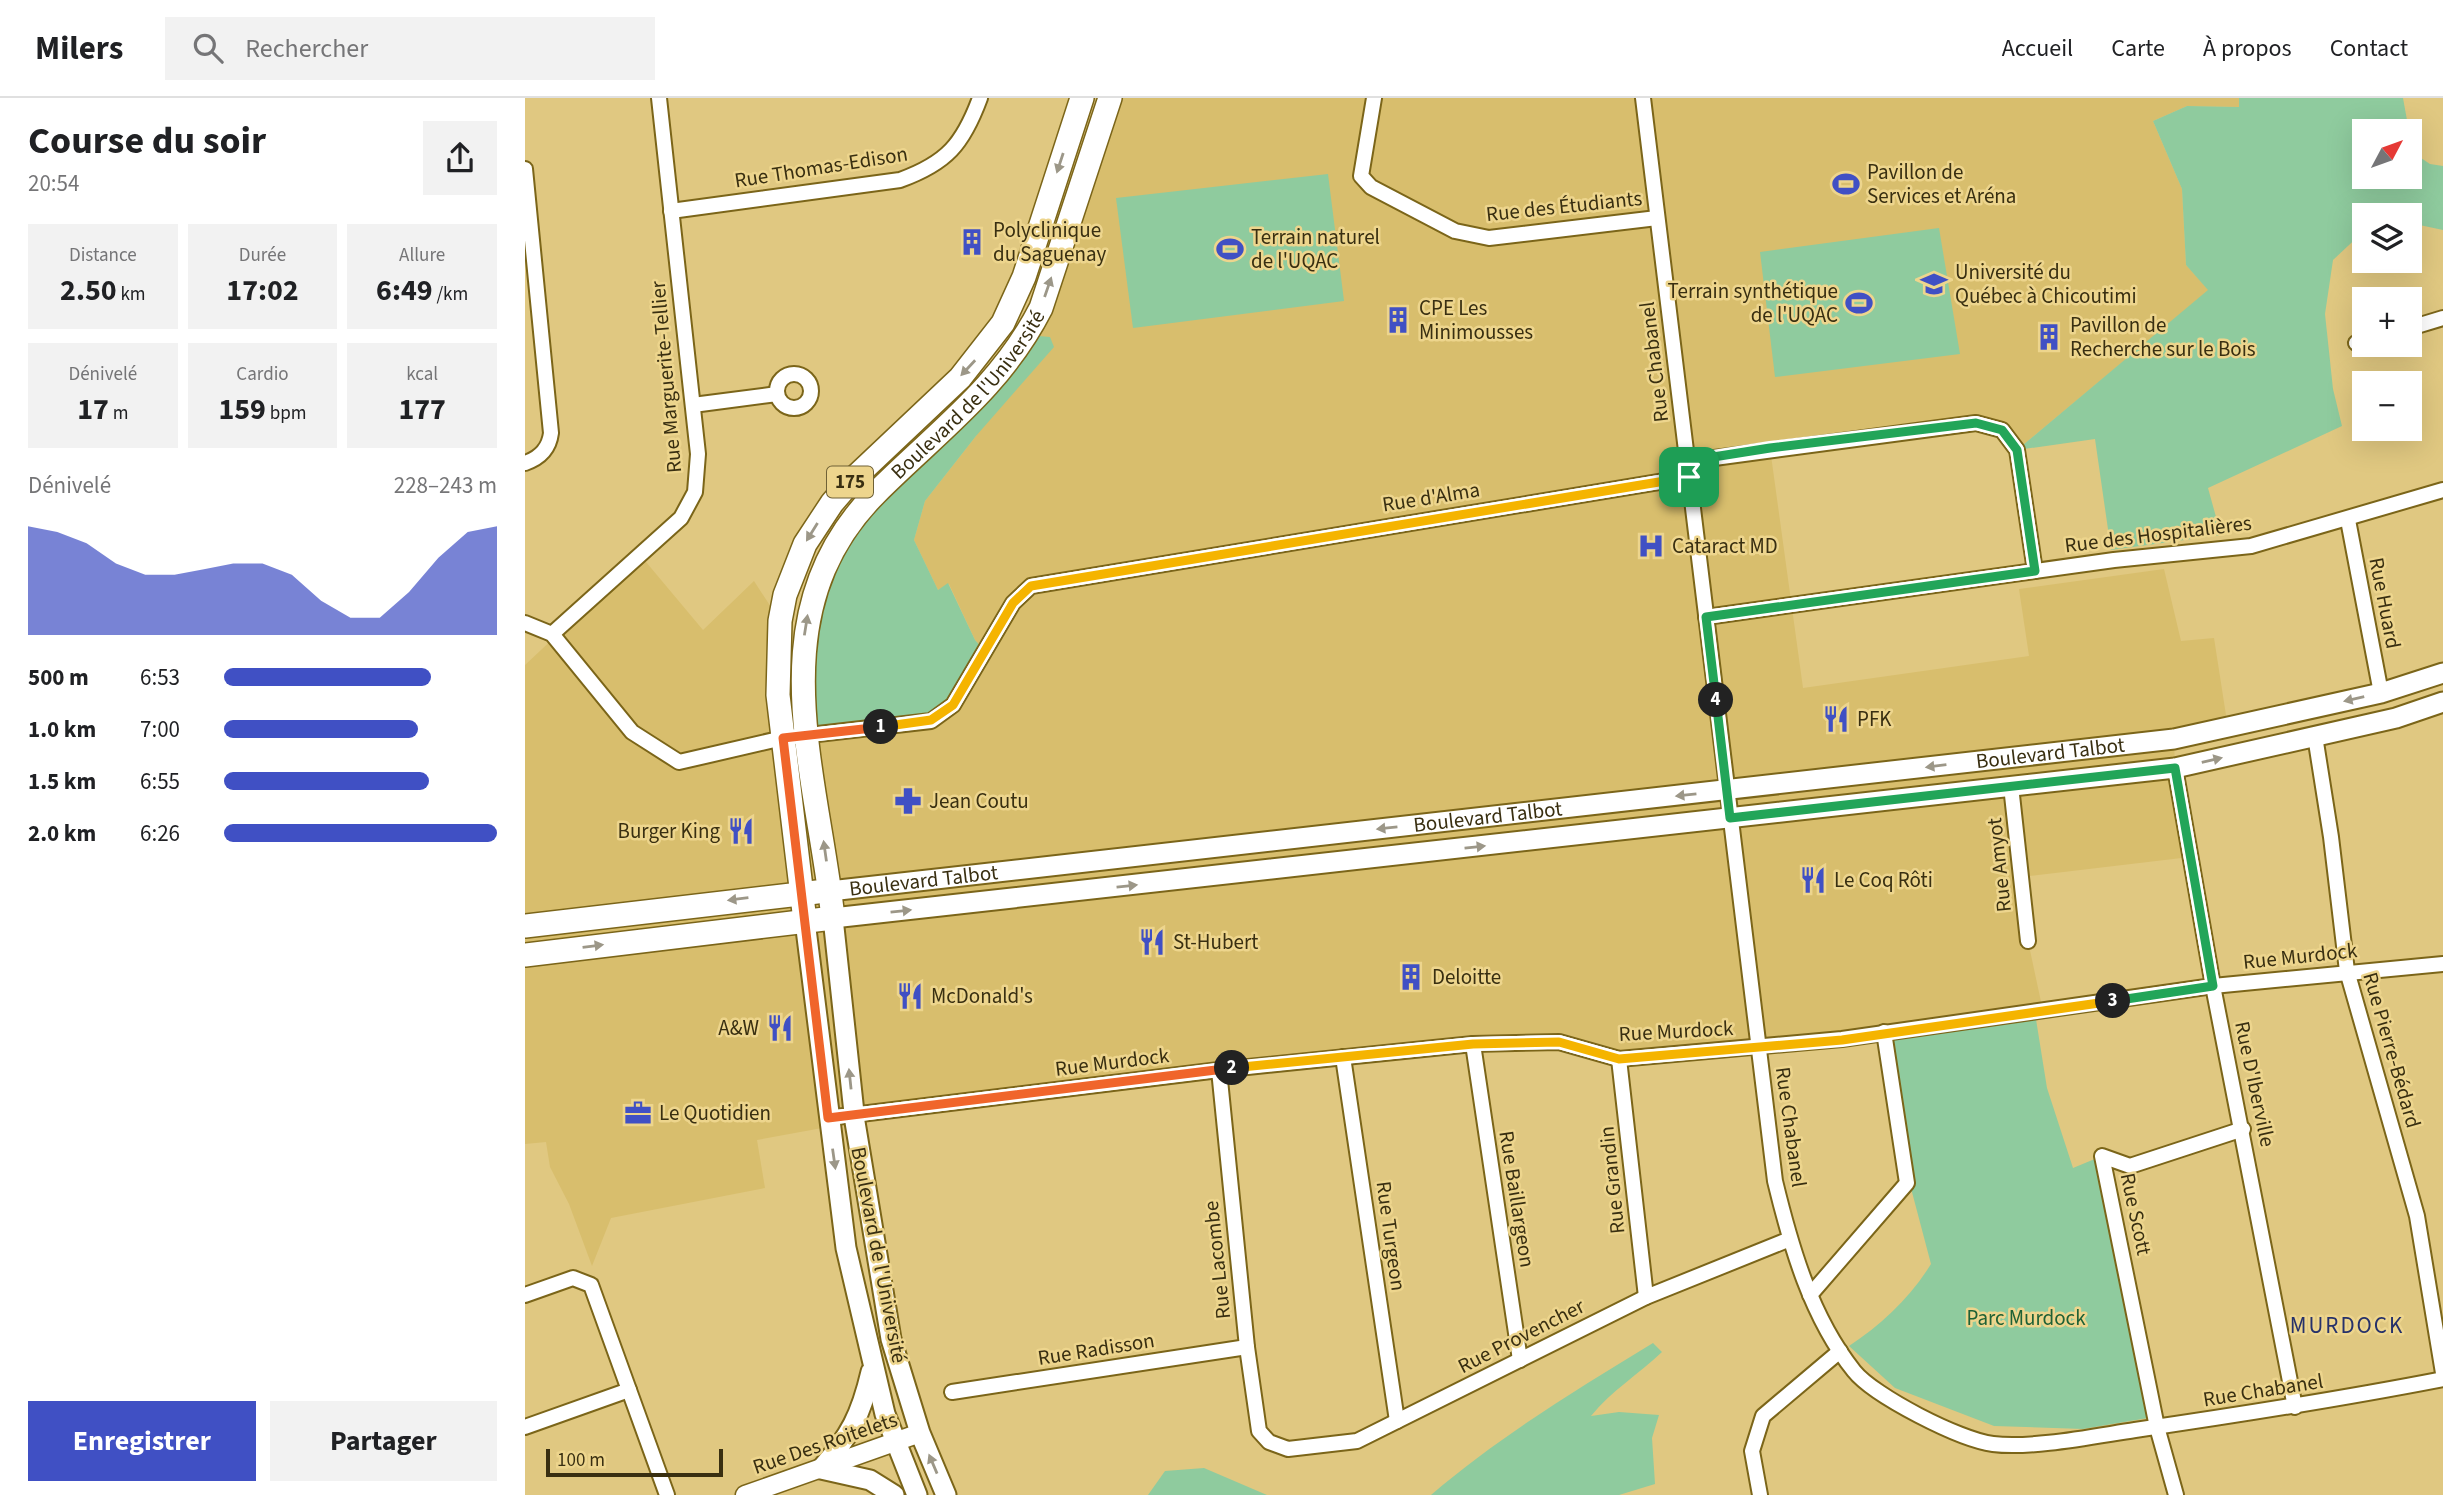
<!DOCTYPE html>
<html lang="fr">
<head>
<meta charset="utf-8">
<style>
	body { margin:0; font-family:"Source Sans 3",sans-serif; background:#f2f2f2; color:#202124; height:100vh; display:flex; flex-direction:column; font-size:26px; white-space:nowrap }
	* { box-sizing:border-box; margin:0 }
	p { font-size:23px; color:#757577 }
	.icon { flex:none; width:38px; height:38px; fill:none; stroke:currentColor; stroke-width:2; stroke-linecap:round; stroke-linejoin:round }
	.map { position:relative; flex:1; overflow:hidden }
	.sheet { display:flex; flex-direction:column; background:#fff; width:525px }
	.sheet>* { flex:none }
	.needle { width:46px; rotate:49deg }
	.fabs { position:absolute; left:1827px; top:21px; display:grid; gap:14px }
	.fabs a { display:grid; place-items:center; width:70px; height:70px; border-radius:0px; background:#fff; box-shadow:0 7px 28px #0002; font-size:35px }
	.scale { position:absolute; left:21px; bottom:18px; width:177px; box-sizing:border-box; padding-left:7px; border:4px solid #392f11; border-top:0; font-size:19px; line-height:24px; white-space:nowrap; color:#392f11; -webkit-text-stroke:5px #edd58d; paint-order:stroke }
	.pin { position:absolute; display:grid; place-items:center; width:60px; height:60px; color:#fff; margin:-30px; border-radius:14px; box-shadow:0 4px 10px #0006 }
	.km { position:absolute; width:35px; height:35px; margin:-18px; border-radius:50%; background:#222; color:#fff; font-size:19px; line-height:35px; text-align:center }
	.round { display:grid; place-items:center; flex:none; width:74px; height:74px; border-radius:0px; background:#f2f2f2 }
	.headline { display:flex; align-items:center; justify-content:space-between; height:119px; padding:0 28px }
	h1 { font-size:38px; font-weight:700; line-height:52px }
	.stats { display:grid; grid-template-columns:repeat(3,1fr); gap:10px; height:119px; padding:7px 28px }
	.stats div { display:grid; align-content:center; border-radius:0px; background:#f2f2f2; text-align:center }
	.stats b { font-size:30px; font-weight:700 }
	.stats small { font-size:19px; font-weight:400 }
	.stats p { font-size:19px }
	.chart { height:196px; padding:14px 28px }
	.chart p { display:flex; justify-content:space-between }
	.chart svg { width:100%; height:126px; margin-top:7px; fill:#4050c4; opacity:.7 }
	.primary-button { display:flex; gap:14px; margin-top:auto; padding:14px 28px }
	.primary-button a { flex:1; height:80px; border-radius:0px; background:#4050c4; color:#fff; font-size:28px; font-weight:700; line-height:80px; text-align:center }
	.primary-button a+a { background:#f2f2f2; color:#202124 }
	ul { padding:0 28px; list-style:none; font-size:23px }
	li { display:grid; grid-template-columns:112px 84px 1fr; align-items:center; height:52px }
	li i { height:18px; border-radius:9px; background:#4050c4 }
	header { display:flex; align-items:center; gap:42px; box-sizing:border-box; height:98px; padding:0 35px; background:#fff; border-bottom:2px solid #e0e0e0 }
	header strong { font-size:33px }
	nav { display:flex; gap:38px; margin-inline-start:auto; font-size:24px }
	.search { width:490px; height:63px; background:#f2f2f2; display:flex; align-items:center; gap:18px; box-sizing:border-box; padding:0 24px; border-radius:0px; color:#757577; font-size:26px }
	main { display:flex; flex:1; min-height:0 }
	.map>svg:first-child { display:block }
	.built { fill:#d8be6d }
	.green { fill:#8fcb9e }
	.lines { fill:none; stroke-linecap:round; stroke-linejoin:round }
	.minor-casing { stroke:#7b6519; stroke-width:18 }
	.tertiary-casing { stroke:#7b6519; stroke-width:21 }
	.secondary-casing { stroke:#7b6519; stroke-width:23 }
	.primary-casing { stroke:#7b6519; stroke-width:26 }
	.minor { stroke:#fff; stroke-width:14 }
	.tertiary { stroke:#fff; stroke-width:18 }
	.secondary { stroke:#fff; stroke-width:19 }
	.primary { stroke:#fff; stroke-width:23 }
	.oneway { fill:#9c9788 }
	.split-1-casing { stroke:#fff; stroke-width:14 }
	.split-2-casing { stroke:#fff; stroke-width:14 }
	.split-3-casing { stroke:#fff; stroke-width:14 }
	.split-4-casing { stroke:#fff; stroke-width:14 }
	.split-5-casing { stroke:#fff; stroke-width:14 }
	.split-1 { stroke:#f5b400; stroke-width:9 }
	.split-2 { stroke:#f0652b; stroke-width:9 }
	.split-3 { stroke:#f5b400; stroke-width:9 }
	.split-4 { stroke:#22a559; stroke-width:9 }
	.split-5 { stroke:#22a559; stroke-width:9 }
	.labels { text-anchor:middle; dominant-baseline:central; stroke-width:5; stroke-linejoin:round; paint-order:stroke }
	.shield { fill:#edd58d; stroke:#6f6136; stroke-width:2 }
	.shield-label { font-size:19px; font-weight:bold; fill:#392f11 }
	.street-label { font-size:21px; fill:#392f11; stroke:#edd58d }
	.poi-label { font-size:21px; fill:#392f11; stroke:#edd58d; text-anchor:start }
	.park-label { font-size:21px; fill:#1e6136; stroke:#edd58d }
	.neighbourhood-label { font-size:23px; letter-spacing:2px; fill:#26316a; stroke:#edd58d }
</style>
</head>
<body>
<header>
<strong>Milers</strong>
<div class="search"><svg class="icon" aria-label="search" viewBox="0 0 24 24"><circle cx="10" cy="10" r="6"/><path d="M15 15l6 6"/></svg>Rechercher</div>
<nav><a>Accueil</a><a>Carte</a><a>À propos</a><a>Contact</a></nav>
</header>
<main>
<section class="sheet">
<div class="headline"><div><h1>Course du soir</h1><p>20:54</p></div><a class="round"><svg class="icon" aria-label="share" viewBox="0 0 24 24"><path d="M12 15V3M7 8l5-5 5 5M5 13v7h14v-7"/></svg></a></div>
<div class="stats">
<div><p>Distance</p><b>2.50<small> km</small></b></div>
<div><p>Durée</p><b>17:02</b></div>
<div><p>Allure</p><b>6:49<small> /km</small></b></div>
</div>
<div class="stats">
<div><p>Dénivelé</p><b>17<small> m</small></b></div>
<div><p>Cardio</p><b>159<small> bpm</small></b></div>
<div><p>kcal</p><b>177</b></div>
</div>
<div class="chart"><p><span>Dénivelé</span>228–243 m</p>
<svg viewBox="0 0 160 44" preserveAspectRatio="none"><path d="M0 44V6L10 8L20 12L30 19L40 23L50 23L60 21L70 19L80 19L90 23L100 32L110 38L120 38L130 29L140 17L150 8L160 6V44z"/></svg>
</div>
<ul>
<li><b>500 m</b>6:53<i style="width:76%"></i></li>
<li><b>1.0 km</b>7:00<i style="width:71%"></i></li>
<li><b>1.5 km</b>6:55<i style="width:75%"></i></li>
<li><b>2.0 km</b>6:26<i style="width:100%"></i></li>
</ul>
<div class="primary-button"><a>Enregistrer</a><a>Partager</a></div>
</section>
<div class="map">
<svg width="1918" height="1397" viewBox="0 0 1918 1397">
	<rect width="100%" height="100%" fill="#e0c881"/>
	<polygon class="built" points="585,0 1714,0 1714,9 1662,8 1628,23 1657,91 1661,167 1684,192 1492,352 1477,332 1451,325 1245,350 1278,590 1504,558 1494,491 1639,471 1656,543 1689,540 1703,630 1649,642 1650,670 1665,759 1496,779 1503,843 1518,913 1094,961 1034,944 948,946 462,1002 330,1024 232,1042 240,1090 86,1120 67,1168 44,1106 25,1069 21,1044 0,1046 0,567 116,458 178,532 229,483 255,523 258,640 460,553 450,542 424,486 413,492 389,442 400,403 451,338 502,237"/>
	<g class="green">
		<polygon points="1714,0 1878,0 1884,33 1839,33 1839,79 1885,79 1885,40 1887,54 1905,66 1918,68 1918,132 1885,125 1885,117 1839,117 1839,133 1808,162 1800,216 1808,291 1817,328 1683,390 1696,437 1586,452 1570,341 1492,352 1683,192 1661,167 1657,91 1628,23 1662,8 1714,9"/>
		<polygon points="803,76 819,203 608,230 591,100"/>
		<polygon points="1414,130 1435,256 1250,279 1235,154"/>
		<polygon points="502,237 525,239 529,249 451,338 400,403 389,442 413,492 423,485 450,542 460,553 428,607 406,622 283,638 297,473"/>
		<path d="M1510 915 1522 990 1548 1070 1577 1058 1629 1319 1558 1331 1469 1328 1370 1290 1324 1248C1356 1227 1385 1200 1406 1166L1378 1060 1360 940Z"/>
		<path d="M1128 1245 1137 1254C1114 1276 1086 1293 1066 1318L1094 1314 1134 1317 1127 1340 1130 1386 1094 1397H906C975 1338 1051 1292 1128 1245Z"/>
		<polygon points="679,1370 742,1397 623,1397 640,1373"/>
	</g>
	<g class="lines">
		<defs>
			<g id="minor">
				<polyline points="849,0 836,78 846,89 930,133 964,140 1132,120"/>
				<path d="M1118 0 1250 1083C1266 1149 1286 1219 1329 1273 1349 1298 1435 1342 1468 1346 1506 1351 1570 1338 1610 1332 1713 1317 1815 1301 1918 1281"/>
				<path d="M0 71 26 335C24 351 15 360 0 365"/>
				<path d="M146 113 375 82C422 65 438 46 455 0"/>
				<polyline points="1885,230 1918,220"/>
				<polyline points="1831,245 1839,243"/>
				<circle cx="269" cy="293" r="17"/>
				<polyline points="168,307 252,296"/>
				<polyline points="1823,422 1856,595"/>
				<polyline points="1181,519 1589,462 1726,448 1918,392"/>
				<polyline points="0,525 27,536 107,634 154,664 258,640 406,623 428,607 488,505 506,488 1164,379 1182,361 1451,325 1477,332 1492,352 1510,473"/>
				<polyline points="27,536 156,420 170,394 173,356 134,0"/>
				<polyline points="1790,638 1806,739 1822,873 1892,1118 1918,1275"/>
				<polyline points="1650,670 1688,888 1770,1309"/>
				<polyline points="1486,688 1503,843"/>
				<polyline points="948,946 995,1262"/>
				<polyline points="818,959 872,1323"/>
				<polyline points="1094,961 1121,1199"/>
				<polyline points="694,972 722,1249 734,1333 744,1344 763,1351 832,1343 1121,1199 1265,1141"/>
				<polyline points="303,1020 694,972 948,946 1034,944 1094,961 1317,941 1688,888 1918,866"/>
				<polyline points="0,1197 48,1180 66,1187 142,1397"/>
				<polyline points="1285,1197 1382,1085 1359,934"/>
				<polyline points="427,1294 722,1249"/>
				<polyline points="0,1329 104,1292"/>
				<polyline points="1235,1397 1227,1353 1238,1318 1315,1253"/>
				<polyline points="1651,1397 1632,1329 1577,1058 1605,1068 1718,1031"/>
			</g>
			<polyline id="tertiary" points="220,1397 395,1335"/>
			<g id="secondary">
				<path id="s1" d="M305 793 1649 641 1856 595 1918 575"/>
				<polyline points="280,823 321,1150 360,1316 392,1397"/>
				<path d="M346 1274C336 1317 325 1338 296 1371L345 1382 369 1397"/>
				<polyline points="421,1397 395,1335 366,1241 330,1024 308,820 1650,670 1871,620 1918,604"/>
			</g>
			<g id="primary">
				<polyline points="280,823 253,597 255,523 260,497 280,446 307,405 326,383 435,280 478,225 499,179 557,0"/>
				<polyline points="0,828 292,794"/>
				<path id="s2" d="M0 857 308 820C292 673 231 515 351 395 413 333 475 290 516 210L585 0"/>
			</g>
		</defs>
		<use href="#minor" class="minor-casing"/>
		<use href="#tertiary" class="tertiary-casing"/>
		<use href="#secondary" class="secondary-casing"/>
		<use href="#primary" class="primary-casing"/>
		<use href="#minor" class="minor"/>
		<use href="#tertiary" class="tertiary"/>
		<use href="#secondary" class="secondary"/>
		<use href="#primary" class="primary"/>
	</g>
	<defs><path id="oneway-solid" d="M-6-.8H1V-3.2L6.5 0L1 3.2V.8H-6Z" transform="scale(1.75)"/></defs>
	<g class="oneway">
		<use href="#oneway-solid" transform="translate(535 65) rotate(108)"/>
		<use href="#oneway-solid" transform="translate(523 189) rotate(-71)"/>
		<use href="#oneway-solid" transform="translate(443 270) rotate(133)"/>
		<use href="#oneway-solid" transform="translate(287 434) rotate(122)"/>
		<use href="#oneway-solid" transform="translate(281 527) rotate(-81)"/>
		<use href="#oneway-solid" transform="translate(1829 601) rotate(167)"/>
		<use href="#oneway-solid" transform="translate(1687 662) rotate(-13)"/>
		<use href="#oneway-solid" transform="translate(1411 668) rotate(173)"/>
		<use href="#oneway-solid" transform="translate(1161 697) rotate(174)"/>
		<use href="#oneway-solid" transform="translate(862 730) rotate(174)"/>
		<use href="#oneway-solid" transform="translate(950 749) rotate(-6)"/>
		<use href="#oneway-solid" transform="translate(300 753) rotate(-98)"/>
		<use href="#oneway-solid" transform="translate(602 788) rotate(-6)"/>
		<use href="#oneway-solid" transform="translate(213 801) rotate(173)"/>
		<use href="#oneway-solid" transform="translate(376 813) rotate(-6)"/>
		<use href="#oneway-solid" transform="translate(68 848) rotate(-7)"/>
		<use href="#oneway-solid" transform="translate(325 981) rotate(-96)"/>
		<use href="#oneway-solid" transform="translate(309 1061) rotate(82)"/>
		<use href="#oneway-solid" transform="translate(408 1366) rotate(-113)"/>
	</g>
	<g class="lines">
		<defs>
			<polyline id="split-1" points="356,629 406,622 428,607 488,505 506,488 1164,379"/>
			<polyline id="split-2" points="356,629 258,640 303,1020 707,970"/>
			<polyline id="split-3" points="707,970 948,946 1034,944 1094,961 1317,942 1588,903"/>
			<polyline id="split-4" points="1191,602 1205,720 1650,670 1688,888 1588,903"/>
			<polyline id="split-5" points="1164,379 1182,360 1245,350 1451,325 1477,332 1492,352 1510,473 1181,519 1191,602"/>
		</defs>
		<use href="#split-1" class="split-1-casing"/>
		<use href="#split-2" class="split-2-casing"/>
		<use href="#split-3" class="split-3-casing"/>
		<use href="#split-4" class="split-4-casing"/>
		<use href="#split-5" class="split-5-casing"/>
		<use href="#split-1" class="split-1"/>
		<use href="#split-2" class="split-2"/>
		<use href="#split-3" class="split-3"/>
		<use href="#split-4" class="split-4"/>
		<use href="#split-5" class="split-5"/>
	</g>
	<defs>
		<symbol id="stadium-bare" viewBox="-9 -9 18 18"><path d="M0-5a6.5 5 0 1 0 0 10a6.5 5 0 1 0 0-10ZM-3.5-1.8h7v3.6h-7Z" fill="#4050c4" stroke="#edd58d" stroke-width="2.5" paint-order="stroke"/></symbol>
		<symbol id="building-bare" viewBox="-9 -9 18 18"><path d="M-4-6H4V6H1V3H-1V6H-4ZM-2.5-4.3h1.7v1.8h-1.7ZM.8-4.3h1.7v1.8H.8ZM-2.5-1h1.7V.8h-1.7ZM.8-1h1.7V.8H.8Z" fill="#4050c4" stroke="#edd58d" stroke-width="2.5" paint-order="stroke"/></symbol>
		<symbol id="university-bare" viewBox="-9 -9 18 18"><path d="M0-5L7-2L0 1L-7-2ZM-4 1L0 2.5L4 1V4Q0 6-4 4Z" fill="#4050c4" stroke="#edd58d" stroke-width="2.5" paint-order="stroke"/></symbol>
		<symbol id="hospital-bare" viewBox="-9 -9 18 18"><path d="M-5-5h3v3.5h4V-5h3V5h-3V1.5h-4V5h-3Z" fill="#4050c4" stroke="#edd58d" stroke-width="2.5" paint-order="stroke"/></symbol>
		<symbol id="restaurant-bare" viewBox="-9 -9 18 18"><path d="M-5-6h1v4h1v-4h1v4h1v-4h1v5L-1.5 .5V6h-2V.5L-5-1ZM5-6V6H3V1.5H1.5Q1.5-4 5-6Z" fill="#4050c4" stroke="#edd58d" stroke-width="2.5" paint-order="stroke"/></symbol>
		<symbol id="pharmacy-bare" viewBox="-9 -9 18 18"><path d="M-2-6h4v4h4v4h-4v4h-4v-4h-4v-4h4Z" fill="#4050c4" stroke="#edd58d" stroke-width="2.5" paint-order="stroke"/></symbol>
		<symbol id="office-bare" viewBox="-9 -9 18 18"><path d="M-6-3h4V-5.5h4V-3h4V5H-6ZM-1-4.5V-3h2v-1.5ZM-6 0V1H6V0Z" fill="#4050c4" stroke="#edd58d" stroke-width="2.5" paint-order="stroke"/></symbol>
	</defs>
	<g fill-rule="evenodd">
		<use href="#stadium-bare" x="1302" y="67" width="38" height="38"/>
		<use href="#building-bare" x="428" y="125" width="38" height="38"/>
		<use href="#stadium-bare" x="686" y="132" width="38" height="38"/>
		<use href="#university-bare" x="1390" y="167" width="38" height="38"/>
		<use href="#stadium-bare" x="1315" y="186" width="38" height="38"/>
		<use href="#building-bare" x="854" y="203" width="38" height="38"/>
		<use href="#building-bare" x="1505" y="220" width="38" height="38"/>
		<use href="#hospital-bare" x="1107" y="429" width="38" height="38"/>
		<use href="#restaurant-bare" x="1292" y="602" width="38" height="38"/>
		<use href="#pharmacy-bare" x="364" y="684" width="38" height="38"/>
		<use href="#restaurant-bare" x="197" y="714" width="38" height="38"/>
		<use href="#restaurant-bare" x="1269" y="763" width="38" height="38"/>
		<use href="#restaurant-bare" x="608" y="825" width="38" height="38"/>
		<use href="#building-bare" x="867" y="860" width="38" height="38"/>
		<use href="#restaurant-bare" x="366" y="879" width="38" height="38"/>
		<use href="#restaurant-bare" x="236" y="911" width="38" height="38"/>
		<use href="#office-bare" x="94" y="996" width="38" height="38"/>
	</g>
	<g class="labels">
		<rect class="shield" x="302" y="368.5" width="46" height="31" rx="5"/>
		<g class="shield-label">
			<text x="325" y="384">175</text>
		</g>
		<g class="street-label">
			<text transform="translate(296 69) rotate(-9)">Rue Thomas-Edison</text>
			<text transform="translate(1039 108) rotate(-6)">Rue des Étudiants</text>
			<text transform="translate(1129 264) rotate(-97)">Rue Chabanel</text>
			<text transform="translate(141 279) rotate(-95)">Rue Marguerite-Tellier</text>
			<text stroke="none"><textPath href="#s2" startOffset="892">Boulevard de l'Université</textPath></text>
			<text transform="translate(906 399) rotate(-9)">Rue d'Alma</text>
			<text transform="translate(1633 436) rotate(-7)">Rue des Hospitalières</text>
			<text transform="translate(1860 505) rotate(79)">Rue Huard</text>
			<text stroke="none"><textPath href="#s1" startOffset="1228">Boulevard Talbot</textPath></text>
			<text stroke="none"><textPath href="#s1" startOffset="662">Boulevard Talbot</textPath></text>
			<text transform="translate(1474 767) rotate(-96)">Rue Amyot</text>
			<text stroke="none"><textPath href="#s1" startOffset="94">Boulevard Talbot</textPath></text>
			<text transform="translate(1775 858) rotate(-6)">Rue Murdock</text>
			<text transform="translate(1151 933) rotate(-3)">Rue Murdock</text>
			<text transform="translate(1867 952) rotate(74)">Rue Pierre-Bédard</text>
			<text transform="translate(587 964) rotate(-7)">Rue Murdock</text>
			<text transform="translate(1730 986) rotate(78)">Rue D'Iberville</text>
			<text transform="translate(1266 1029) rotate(82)">Rue Chabanel</text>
			<text transform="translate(1087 1082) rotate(-96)">Rue Grandin</text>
			<text transform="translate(992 1101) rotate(81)">Rue Baillargeon</text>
			<text transform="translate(1611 1116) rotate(78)">Rue Scott</text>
			<text transform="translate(866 1138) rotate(82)">Rue Turgeon</text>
			<text transform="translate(354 1157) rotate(79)">Boulevard de l'Université</text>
			<text transform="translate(692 1162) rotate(-96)">Rue Lacombe</text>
			<text transform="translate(996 1238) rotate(-27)">Rue Provencher</text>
			<text transform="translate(571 1251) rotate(-9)">Rue Radisson</text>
			<text transform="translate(1738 1292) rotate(-9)">Rue Chabanel</text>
			<text transform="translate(300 1345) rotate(-19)">Rue Des Roitelets</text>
		</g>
		<g class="poi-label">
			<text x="1342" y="74">Pavillon de<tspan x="1342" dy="24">Services et Aréna</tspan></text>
			<text x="468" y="132">Polyclinique<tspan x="468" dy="24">du Saguenay</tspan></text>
			<text x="726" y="139">Terrain naturel<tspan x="726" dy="24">de l'UQAC</tspan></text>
			<text x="1430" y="174">Université du<tspan x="1430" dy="24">Québec à Chicoutimi</tspan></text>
			<text x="1313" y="193" text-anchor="end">Terrain synthétique<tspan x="1313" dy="24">de l'UQAC</tspan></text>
			<text x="894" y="210">CPE Les<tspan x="894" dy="24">Minimousses</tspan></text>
			<text x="1545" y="227">Pavillon de<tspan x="1545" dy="24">Recherche sur le Bois</tspan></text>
			<text x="1147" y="448">Cataract MD</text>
			<text x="1332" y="621">PFK</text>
			<text x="404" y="703">Jean Coutu</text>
			<text x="195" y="733" text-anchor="end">Burger King</text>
			<text x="1309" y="782">Le Coq Rôti</text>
			<text x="648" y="844">St-Hubert</text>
			<text x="907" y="879">Deloitte</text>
			<text x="406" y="898">McDonald's</text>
			<text x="234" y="930" text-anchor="end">A&amp;W</text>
			<text x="134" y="1015">Le Quotidien</text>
		</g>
		<g class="park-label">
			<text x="1501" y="1220">Parc Murdock</text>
		</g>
		<g class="neighbourhood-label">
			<text x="1822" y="1227">MURDOCK</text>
		</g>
	</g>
</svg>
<div class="fabs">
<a><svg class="needle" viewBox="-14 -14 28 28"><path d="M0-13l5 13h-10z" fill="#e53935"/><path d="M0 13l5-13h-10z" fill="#757577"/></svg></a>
<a><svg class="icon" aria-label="layers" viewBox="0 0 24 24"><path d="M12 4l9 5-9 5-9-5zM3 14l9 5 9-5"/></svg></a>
<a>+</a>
<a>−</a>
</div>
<div class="scale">100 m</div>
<div class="pin" style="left:1164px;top:379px;background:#1e9e55"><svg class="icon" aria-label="arrive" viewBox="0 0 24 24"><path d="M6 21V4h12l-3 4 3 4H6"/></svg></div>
<b class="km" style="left:356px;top:629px">1</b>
<b class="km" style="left:707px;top:970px">2</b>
<b class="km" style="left:1588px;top:903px">3</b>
<b class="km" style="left:1191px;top:602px">4</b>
</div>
</main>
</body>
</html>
